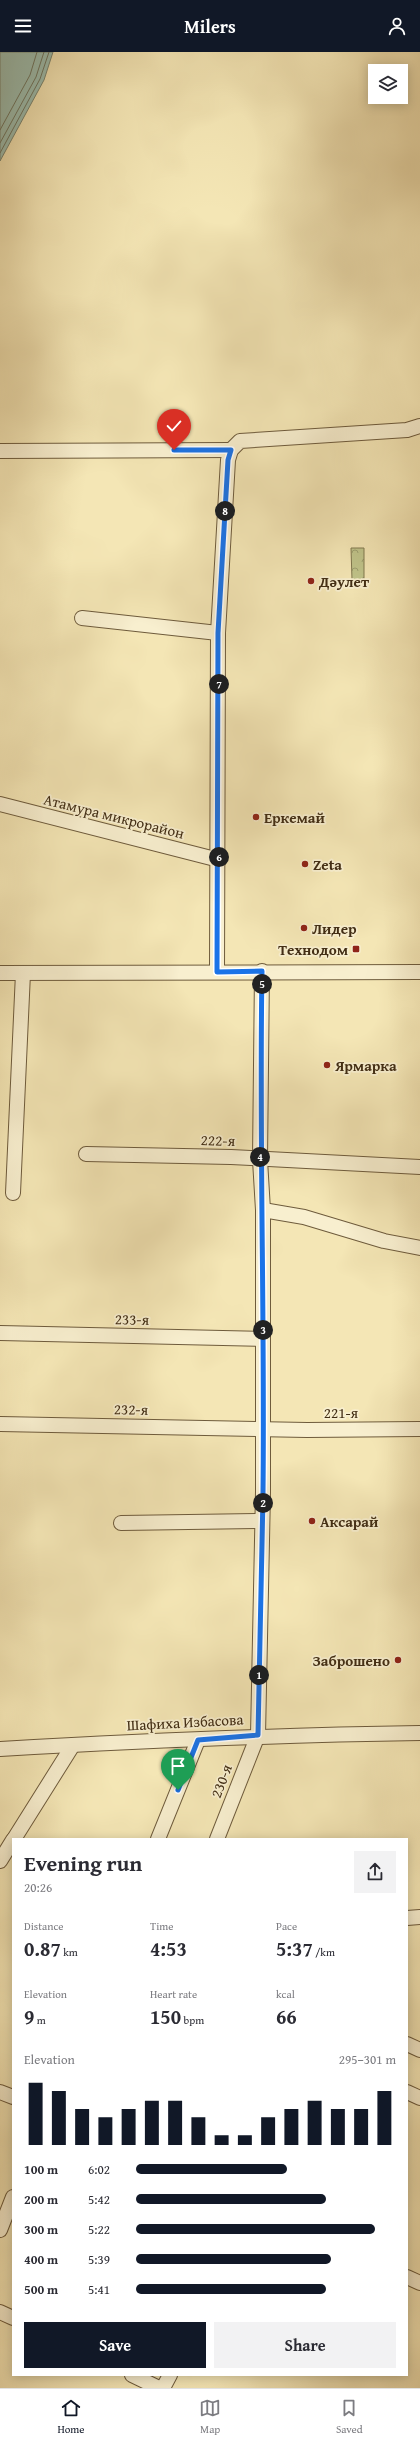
<!DOCTYPE html>
<html lang="en">
<head>
<meta charset="utf-8">
<style>
	body { margin:0; font-family:"Gentium Book Plus",serif; background:#f2f2f3; color:#2b2b33; height:100vh; display:flex; flex-direction:column; font-size:15px; white-space:nowrap }
	* { box-sizing:border-box; margin:0 }
	p { font-size:13px; color:#7c7c81 }
	.icon { flex:none; width:22px; height:22px; fill:none; stroke:currentColor; stroke-width:2; stroke-linecap:round; stroke-linejoin:round }
	.map { position:relative; flex:1; overflow:hidden }
	.sheet { position:absolute; left:12px; top:1786px; width:396px; height:538px; display:flex; flex-direction:column; background:#fff; border-radius:0px; box-shadow:0 2px 10px #0003 }
	.sheet>* { flex:none }
	.fabs { position:absolute; left:368px; top:12px; display:grid; gap:8px }
	.fabs a { display:grid; place-items:center; width:40px; height:40px; border-radius:0px; background:#fff; box-shadow:0 2px 10px #0003; font-size:20px }
	.pin { position:absolute; display:grid; place-items:center; width:34px; height:34px; color:#fff; margin:-41px -17px; border-radius:50% 50% 50% 0; rotate:-45deg; box-shadow:0 0 4px #0007 }
	.pin .icon { rotate:45deg }
	.km { position:absolute; width:20px; height:20px; margin:-10px; border-radius:50%; background:#222; color:#fff; font-size:11px; line-height:20px; text-align:center }
	.round { display:grid; place-items:center; flex:none; width:42px; height:42px; border-radius:0px; background:#f2f2f3 }
	.head { display:flex; align-items:center; justify-content:space-between; height:68px; padding:0 12px }
	h1 { font-size:22px; font-weight:700; line-height:30px }
	.metrics { display:grid; grid-template-columns:repeat(3,1fr); gap:6px; height:68px; padding:4px 12px }
	.metrics div { display:grid; align-content:center }
	.metrics b { font-size:20px; font-weight:700 }
	.metrics small { font-size:11px; font-weight:400 }
	.metrics p { font-size:11px }
	.chart { height:112px; padding:8px 12px }
	.chart p { display:flex; justify-content:space-between }
	.chart svg { width:100%; height:72px; margin-top:4px; stroke:#111827; stroke-width:6 }
	.cta { display:flex; gap:8px; margin-top:auto; padding:8px 12px }
	.cta a { flex:1; height:46px; border-radius:0px; background:#111827; color:#fff; font-size:16px; font-weight:700; line-height:46px; text-align:center }
	.cta a+a { background:#f2f2f3; color:#2b2b33 }
	ul { padding:0 12px; list-style:none; font-size:13px }
	li { display:grid; grid-template-columns:64px 48px 1fr; align-items:center; height:30px }
	li i { height:10px; border-radius:5px; background:#111827 }
	header { display:flex; justify-content:space-between; align-items:center; height:52px; padding:0 12px; background:#111827; color:#fff; font-size:18px; font-weight:700 }
	.menu { display:flex; justify-content:space-around; align-items:center; height:56px; border-top:1px solid #e1e1e2; background:#fff; font-size:11px; color:#7c7c81 }
	.menu a { display:grid; justify-items:center; gap:2px }
	.menu .on { color:#111827 }
	.map>svg:first-child { display:block }
	.forest { fill:url(#forest-crowns); stroke:#80784f }
	.water { fill:#9cbfb1; stroke:#788572 }
	.lines { fill:none; stroke-linecap:round; stroke-linejoin:round }
	.shore { stroke:#6e7662; stroke-width:1 }
	.minor-casing { stroke:#6e5b3c; stroke-width:16 }
	.minor { stroke:#f8efcf; stroke-width:14 }
	.route-casing { stroke:#fff; stroke-width:8 }
	.route { stroke:#1a73e8; stroke-width:5 }
	.poi-dot { fill:#8f2418; stroke:#f8efcf; stroke-width:1.5 }
	.labels { text-anchor:middle; dominant-baseline:central; stroke-width:3.5; stroke-linejoin:round; paint-order:stroke }
	.poi-label { font-size:15px; font-weight:bold; fill:#412d14; stroke:#f8efcf; text-anchor:start }
	.street-label { font-size:15px; fill:#412d14; stroke:#f8efcf }
</style>
</head>
<body>
<header><svg class="icon" aria-label="menu" viewBox="0 0 24 24"><path d="M4 6h16M4 12h16M4 18h16"/></svg>Milers<svg class="icon" aria-label="person" viewBox="0 0 24 24"><circle cx="12" cy="8" r="4"/><path d="M4 21q1-7 8-7t8 7"/></svg></header>
<div class="map">
<svg width="420" height="2336" viewBox="0 0 420 2336">
	<defs>
		<pattern id="forest-crowns" width="20" height="18" patternUnits="userSpaceOnUse"><rect width="20" height="18" fill="#c0c48a"/><path d="M2 6a3 3 0 1 1 6 0M12 15a3 3 0 1 1 6 0" fill="none" stroke="#9ea070"/></pattern>
	</defs>
	<rect width="100%" height="100%" fill="#f4e6b5"/>
	<filter id="stains"><feTurbulence type="fractalNoise" baseFrequency=".005" numOctaves="4"/><feColorMatrix values="0 0 0 0 .2 0 0 0 0 .09 0 0 0 0 .02 0 0 0 .5 -.17"/></filter>
	<radialGradient id="worn" r=".72"><stop offset=".6" stop-color="#630" stop-opacity="0"/><stop offset="1" stop-color="#630" stop-opacity=".3"/></radialGradient>
	<polygon class="forest" points="351,496 364,496 364,528 352,528"/>
	<polygon class="water" points="0,0 53,0 44,28 0,109"/>
	<g class="lines">
		<g class="shore">
			<polyline points="0,78 30,23 37,0"/>
			<polyline points="0,91 36,25 44,0"/>
			<polyline points="0,101 40,27 49,0"/>
		</g>
		<defs>
			<g id="minor">
				<polyline points="0,399 231,398"/>
				<polyline points="82,566 218,581"/>
				<polyline points="0,752 219,808"/>
				<polyline points="217,920 218,581 228,408 231,398 240,389 407,378 420,374"/>
				<polyline points="0,921 420,920"/>
				<polyline points="86,1102 231,1105 420,1115"/>
				<polyline points="13,1141 23,921"/>
				<polyline points="263,1158 304,1165 384,1189 420,1196"/>
				<polyline points="0,1281 263,1287"/>
				<polyline points="0,1372 307,1378 420,1377"/>
				<polyline points="121,1471 262,1469"/>
				<path d="M0 1697C140 1689 280 1683 420 1681"/>
				<polyline points="14,1787 73,1693"/>
				<polyline points="158,1787 198,1688"/>
				<polyline points="217,1787 258,1683 263,1440 263,1158 260,1108 262,919"/>
				<polyline points="0,1809 13,1788"/>
				<polyline points="407,1866 420,1865"/>
				<polyline points="407,1992 420,1998"/>
				<polyline points="0,2040 13,2045"/>
				<polyline points="407,2040 420,2046"/>
				<polyline points="0,2178 13,2145"/>
				<polyline points="407,2225 420,2231"/>
				<polyline points="0,2260 13,2266"/>
				<polyline points="132,2323 159,2336"/>
				<polyline points="163,2336 170,2323"/>
			</g>
		</defs>
		<use href="#minor" class="minor-casing"/>
		<use href="#minor" class="minor"/>
	</g>
	<g class="lines">
		<defs>
			<path id="route" d="M174 398H231L228 408 218 581 217 920 262 919C259 1093 265 1267 263 1441 262 1522 259 1603 258 1683L198 1688 178 1738"/>
		</defs>
		<use href="#route" class="route-casing"/>
		<use href="#route" class="route"/>
	</g>
	<g class="poi-dot">
		<circle cx="311" cy="529" r="4"/>
		<circle cx="256" cy="765" r="4"/>
		<circle cx="305" cy="812" r="4"/>
		<circle cx="304" cy="876" r="4"/>
		<rect x="352" y="893" width="8" height="8" rx="2"/>
		<circle cx="327" cy="1013" r="4"/>
		<circle cx="312" cy="1469" r="4"/>
		<circle cx="398" cy="1608" r="4"/>
	</g>
	<g class="labels">
		<g class="poi-label">
			<text x="319" y="529">Дәулет</text>
			<text x="264" y="765">Еркемай</text>
			<text x="313" y="812">Zeta</text>
			<text x="312" y="876">Лидер</text>
			<text x="348" y="897" text-anchor="end">Технодом</text>
			<text x="335" y="1013">Ярмарка</text>
			<text x="320" y="1469">Аксарай</text>
			<text x="390" y="1608" text-anchor="end">Заброшено</text>
		</g>
		<g class="street-label">
			<text transform="translate(114 764) rotate(14)">Атамура микрорайон</text>
			<text transform="translate(218 1088) rotate(2)">222-я</text>
			<text transform="translate(132 1267) rotate(1)">233-я</text>
			<text transform="translate(131 1357) rotate(1)">232-я</text>
			<text x="341" y="1360">221-я</text>
			<text transform="translate(185 1670) rotate(-3)">Шафиха Избасова</text>
			<text transform="translate(221 1729) rotate(-69)">230-я</text>
		</g>
	</g>
	<rect width="100%" height="100%" filter="url(#stains)"/>
	<rect width="100%" height="100%" fill="url(#worn)"/>
</svg>
<div class="fabs">
<a><svg class="icon" aria-label="layers" viewBox="0 0 24 24"><path d="M12 4l9 5-9 5-9-5zM3 14l9 5 9-5"/></svg></a>
</div>
<div class="pin" style="left:178px;top:1738px;background:#1e9e55"><svg class="icon" aria-label="arrive" viewBox="0 0 24 24"><path d="M6 21V4h12l-3 4 3 4H6"/></svg></div>
<div class="pin" style="left:174px;top:398px;background:#d93025"><svg class="icon" aria-label="check" viewBox="0 0 24 24"><path d="M5 12l5 5 9-10"/></svg></div>
<b class="km" style="left:259px;top:1623px">1</b>
<b class="km" style="left:263px;top:1451px">2</b>
<b class="km" style="left:263px;top:1278px">3</b>
<b class="km" style="left:260px;top:1105px">4</b>
<b class="km" style="left:262px;top:932px">5</b>
<b class="km" style="left:219px;top:805px">6</b>
<b class="km" style="left:219px;top:632px">7</b>
<b class="km" style="left:225px;top:459px">8</b>
<section class="sheet">
<div class="head"><div><h1>Evening run</h1><p>20:26</p></div><a class="round"><svg class="icon" aria-label="share" viewBox="0 0 24 24"><path d="M12 15V3M7 8l5-5 5 5M5 13v7h14v-7"/></svg></a></div>
<div class="metrics">
<div><p>Distance</p><b>0.87<small> km</small></b></div>
<div><p>Time</p><b>4:53</b></div>
<div><p>Pace</p><b>5:37<small> /km</small></b></div>
</div>
<div class="metrics">
<div><p>Elevation</p><b>9<small> m</small></b></div>
<div><p>Heart rate</p><b>150<small> bpm</small></b></div>
<div><p>kcal</p><b>66</b></div>
</div>
<div class="chart"><p><span>Elevation</span>295–301 m</p>
<svg viewBox="0 0 160 44" preserveAspectRatio="none"><path d="M5 44V6M15 44V11M25 44V22M35 44V27M45 44V22M55 44V17M65 44V17M75 44V27M85 44V38M95 44V38M105 44V27M115 44V22M125 44V17M135 44V22M145 44V22M155 44V11"/></svg>
</div>
<ul>
<li><b>100 m</b>6:02<i style="width:58%"></i></li>
<li><b>200 m</b>5:42<i style="width:73%"></i></li>
<li><b>300 m</b>5:22<i style="width:92%"></i></li>
<li><b>400 m</b>5:39<i style="width:75%"></i></li>
<li><b>500 m</b>5:41<i style="width:73%"></i></li>
</ul>
<div class="cta"><a>Save</a><a>Share</a></div>
</section>
</div>
<nav class="menu">
<a class="on"><svg class="icon" aria-label="home" viewBox="0 0 24 24"><path d="M3 11l9-7 9 7M6 9v11h12V9"/></svg>Home</a>
<a><svg class="icon" aria-label="map" viewBox="0 0 24 24"><path d="M3 6l6-2 6 2 6-2v14l-6 2-6-2-6 2zM9 4v14M15 6v14"/></svg>Map</a>
<a><svg class="icon" aria-label="saved" viewBox="0 0 24 24"><path d="M7 4h10v16l-5-4-5 4z"/></svg>Saved</a>
</nav>
</body>
</html>
